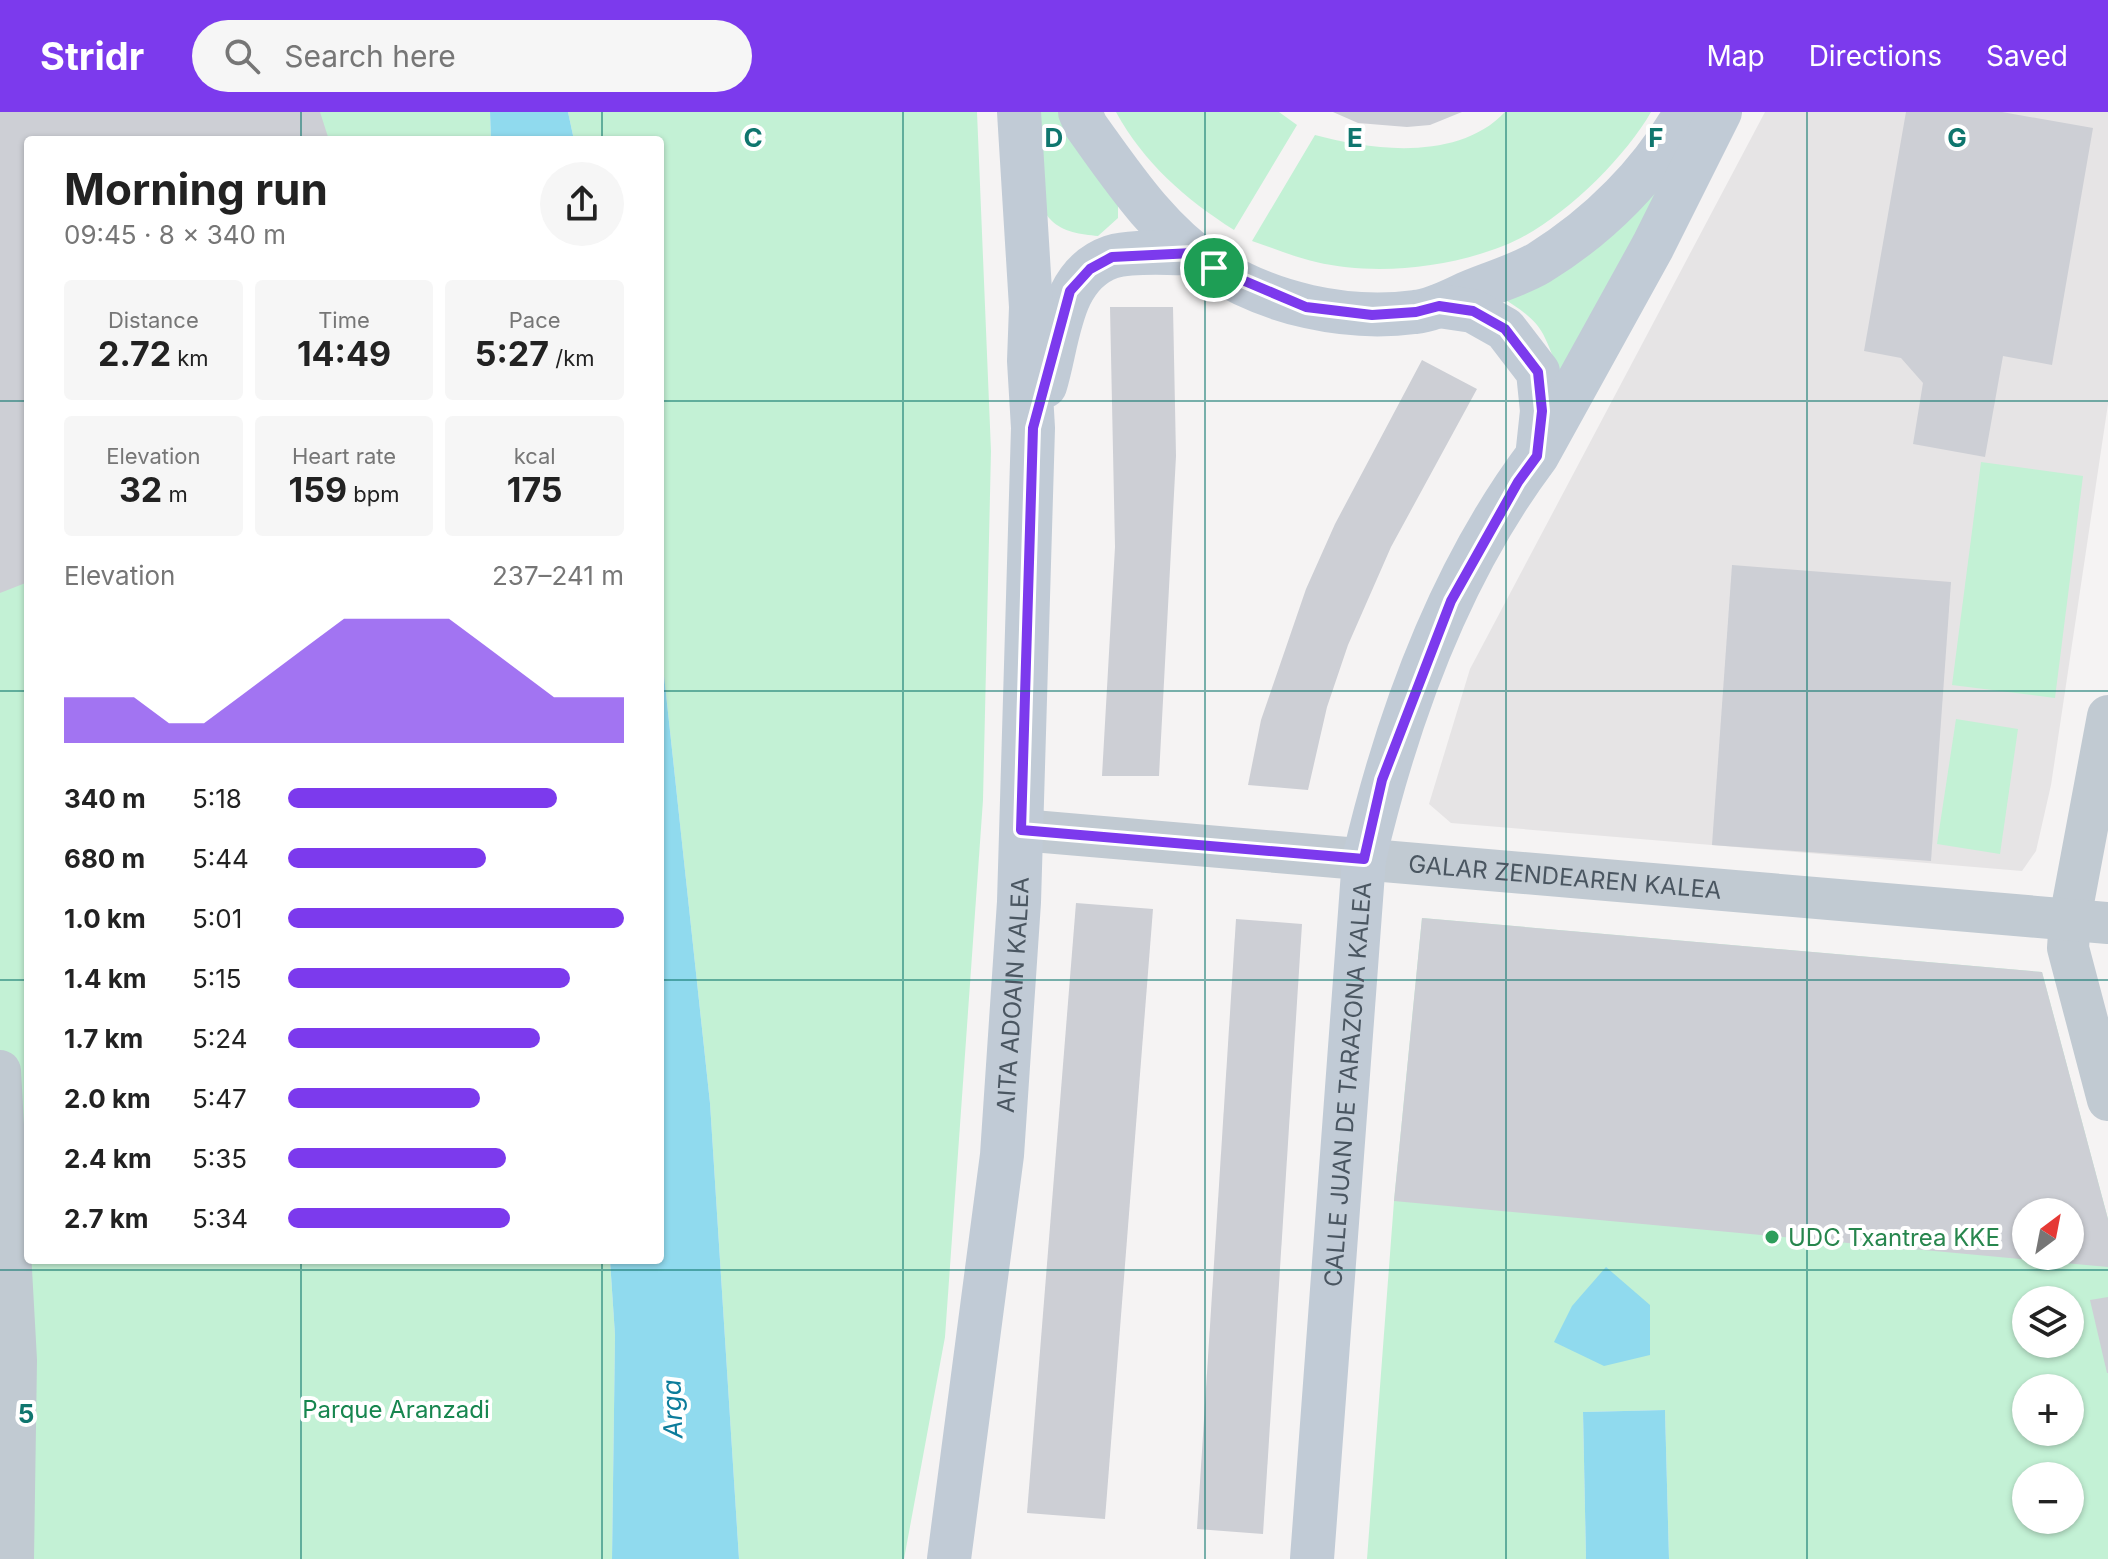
<!DOCTYPE html>
<html lang="en">
<head>
<meta charset="utf-8">
<style>
	body { margin:0; font-family:Inter,sans-serif; background:#f6f6f6; color:#222; height:100vh; display:flex; flex-direction:column; font-size:30px; white-space:nowrap }
	* { box-sizing:border-box; margin:0 }
	p { font-size:26px; color:#767676 }
	.icon { flex:none; width:44px; height:44px; fill:none; stroke:currentColor; stroke-width:2; stroke-linecap:round; stroke-linejoin:round }
	.map { position:relative; flex:1; overflow:hidden }
	.panel { position:absolute; left:24px; top:24px; width:640px; height:1128px; display:flex; flex-direction:column; background:#fff; border-radius:8px; box-shadow:0 2px 6px #0004 }
	.panel>* { flex:none }
	.needle { width:52px; rotate:32deg }
	.tools { position:absolute; left:2012px; top:1086px; display:grid; gap:16px }
	.tools a { display:grid; place-items:center; width:72px; height:72px; border-radius:50%; background:#fff; box-shadow:0 2px 6px #0004; font-size:40px }
	.pin { position:absolute; display:grid; place-items:center; width:68px; height:68px; color:#fff; margin:-34px; border:4px solid #fff; border-radius:50%; box-shadow:0 2px 8px #0007 }
	.round { display:grid; place-items:center; flex:none; width:84px; height:84px; border-radius:42px; background:#f6f6f6 }
	.headline { display:flex; align-items:center; justify-content:space-between; height:136px; padding:0 40px }
	h1 { font-size:44px; font-weight:700; line-height:60px }
	.metrics { display:grid; grid-template-columns:repeat(3,1fr); gap:12px; height:136px; padding:8px 40px }
	.metrics div { display:grid; align-content:center; border-radius:8px; background:#f6f6f6; text-align:center }
	.metrics b { font-size:34px; font-weight:700 }
	.metrics small { font-size:22px; font-weight:400 }
	.metrics p { font-size:22px }
	.chart { height:224px; padding:16px 40px }
	.chart p { display:flex; justify-content:space-between }
	.chart svg { width:100%; height:144px; margin-top:8px; fill:#7c3aed; opacity:.7 }
	ul { padding:0 40px; list-style:none; font-size:26px }
	li { display:grid; grid-template-columns:128px 96px 1fr; align-items:center; height:60px }
	li i { height:20px; border-radius:10px; background:#7c3aed }
	header { display:flex; align-items:center; gap:48px; box-sizing:border-box; height:112px; padding:0 40px; background:#7c3aed; color:#fff }
	header strong { font-size:38px }
	nav { display:flex; gap:44px; margin-inline-start:auto; font-size:28px }
	.search { width:560px; height:72px; background:#f6f6f6; display:flex; align-items:center; gap:20px; box-sizing:border-box; padding:0 28px; border-radius:44px; color:#767676; font-size:30px }
	.map>svg:first-child { display:block }
	.education { fill:#e6e4e5 }
	.green { fill:#c3f1d5; fill-rule:evenodd }
	.water { fill:#90daee }
	.building { fill:#cdcfd5; fill-rule:evenodd }
	.lines { fill:none; stroke-linecap:round; stroke-linejoin:round }
	.street { stroke:#c1cad2; stroke-width:42 }
	.secondary { stroke:#c1cbd6; stroke-width:44 }
	.route-casing { stroke:#fff; stroke-width:16 }
	.route { stroke:#7c3aed; stroke-width:10 }
	.grid { fill:none; stroke:#0f766e; stroke-width:2; stroke-opacity:0.55 }
	.leisure-dot { fill:#2e9e5b; stroke:#fff; stroke-width:3 }
	.labels { text-anchor:middle; dominant-baseline:central; stroke-width:8; stroke-linejoin:round; paint-order:stroke }
	.street-label { font-size:24px; fill:#4a5661; stroke:#fff }
	.leisure-label { font-size:24px; fill:#27864d; stroke:#fff; text-anchor:start }
	.park-label { font-size:24px; fill:#17864f; stroke:#fff }
	.water-label { font-size:26px; font-style:italic; fill:#0c7c9b; stroke:#fff }
	.grid-label { font-size:26px; text-anchor:middle; font-weight:bold; fill:#0f766e; stroke:#fff; stroke-width:8; stroke-linejoin:round; paint-order:stroke }
</style>
</head>
<body>
<header>
<strong>Stridr</strong>
<div class="search"><svg class="icon" aria-label="search" viewBox="0 0 24 24"><circle cx="10" cy="10" r="6"/><path d="M15 15l6 6"/></svg>Search here</div>
<nav><a>Map</a><a>Directions</a><a>Saved</a></nav>
</header>
<div class="map">
<svg width="2108" height="1447" viewBox="0 0 2108 1447">
	<rect width="100%" height="100%" fill="#f5f3f3"/>
	<polygon class="education" points="1765,0 2108,0 2108,292 2051,673 2036,739 2022,759 1451,711 1429,692 1470,557"/>
	<g class="green">
		<polygon points="0,0 490,0 491,28 28,28 28,1148 610,1148 615,1223 612,1447 0,1447"/>
		<polygon points="568,0 977,0 991,339 983,688 945,1225 904,1447 739,1447 710,991 660,526 660,28 574,28"/>
		<path d="M1035 0H1063L1118 87V106L1098 124C1081 122 1063 121 1050 107 1035 91 1037 24 1035 0Z"/>
		<path d="M1116 0H1279L1297 13 1234 118C1185 87 1144 51 1116 0Z"/>
		<path d="M1505 0H1651C1623 49 1556 114 1503 134 1447 156 1375 164 1316 150 1294 145 1273 136 1252 129L1315 23C1373 39 1459 49 1505 0Z"/>
		<path d="M1663 62 1671 67 1565 266C1555 254 1552 240 1545 226 1537 208 1520 197 1504 187Z"/>
		<polygon points="1981,350 2083,364 2055,586 1952,573"/>
		<polygon points="1956,607 2018,617 2000,742 1937,732"/>
		<path d="M1422 806 2042 860 2108 1107V1447H1669L1665 1298 1583 1300 1586 1447H1367L1394 1089ZM2026 1100H2070V1144H2026ZM2026 1188H2070V1232H2026ZM2026 1276H2070V1320H2026ZM2026 1364H2070V1408H2026Z"/>
	</g>
	<g class="water">
		<polygon points="490,0 568,0 574,28 491,28"/>
		<polygon points="660,526 710,991 739,1447 612,1447 615,1223 610,1148 660,1148"/>
		<polygon points="1606,1155 1650,1193 1650,1243 1604,1254 1554,1230 1572,1194"/>
		<polygon points="1665,1298 1669,1447 1586,1447 1583,1300"/>
	</g>
	<g class="building">
		<polygon points="0,0 320,0 329,28 28,28 28,470 0,481"/>
		<polygon points="1333,0 1462,0 1430,13 1407,15 1358,11"/>
		<polygon points="1906,0 2002,0 2093,16 2052,253 2003,244 1985,345 1913,332 1923,271 1901,246 1864,239"/>
		<polygon points="1110,195 1173,195 1176,344 1159,664 1102,664 1115,435"/>
		<polygon points="1422,248 1477,277 1391,435 1348,533 1327,595 1308,678 1248,673 1261,608 1306,477 1335,412"/>
		<polygon points="1732,453 1951,470 1931,749 1712,733"/>
		<polygon points="1076,791 1153,797 1105,1407 1027,1401"/>
		<path d="M1422 806 2042 860 2108 1107V1155L1394 1089ZM2026 1100H2070V1144H2026Z"/>
		<polygon points="1236,807 1302,812 1263,1422 1197,1417"/>
		<polygon points="2108,1185 2108,1261 2107,1261 2090,1188"/>
	</g>
	<g class="lines">
		<g class="street">
			<polyline points="2108,604 2070,807 2068,836 2108,988"/>
			<path id="s1" d="M1021 718 2108 811"/>
			<polyline points="0,959 16,1248 13,1447"/>
		</g>
		<g class="secondary">
			<path d="M1080 0 1086 14C1122 64 1158 119 1211 154 1269 192 1346 209 1415 200 1435 198 1453 187 1472 179 1493 170 1519 163 1539 151 1599 114 1652 61 1686 0"/>
			<polyline points="1439,194 1473,199 1505,217 1538,260 1542,299 1538,336"/>
			<path d="M1045 274C1059 229 1059 163 1111 145 1134 138 1168 142 1193 141"/>
			<path id="s2" d="M949 1447 1002 1043 1019 790 1033 316 1029 249 1031 195 1019 0"/>
			<path id="s3" d="M1312 1447 1364 747C1397 606 1450 460 1537 344L1653 134 1720 0"/>
		</g>
	</g>
	<g class="lines">
		<defs>
			<polygon id="route" points="1193,141 1214,156 1306,195 1372,203 1416,200 1439,194 1473,199 1505,217 1538,260 1542,299 1537,344 1518,370 1451,489 1382,668 1364,747 1021,718 1033,316 1070,179 1090,157 1112,145"/>
		</defs>
		<use href="#route" class="route-casing"/>
		<use href="#route" class="route"/>
	</g>
	<path class="grid" d="M301 0V28M602 0V28M903 0V1447M1205 0V1447M1506 0V1447M1807 0V1447M0 289H28M660 289H2108M0 579H28M660 579H2108M0 868H28M660 868H2108M301 1148V1447M602 1148V1447M0 1158H2108"/>
	<circle class="leisure-dot" cx="1772" cy="1125" r="8"/>
	<g class="labels">
		<g class="street-label">
			<text stroke="none"><textPath href="#s1" startOffset="546">GALAR ZENDEAREN KALEA</textPath></text>
			<text stroke="none"><textPath href="#s2" startOffset="568">AITA ADOAIN KALEA</textPath></text>
			<text stroke="none"><textPath href="#s3" startOffset="476">CALLE JUAN DE TARAZONA KALEA</textPath></text>
		</g>
		<g class="leisure-label">
			<text x="1788" y="1125">UDC Txantrea KKE</text>
		</g>
		<g class="park-label">
			<text x="396" y="1297">Parque Aranzadi</text>
		</g>
		<g class="water-label">
			<text transform="translate(672 1297) rotate(-92)">Arga</text>
		</g>
	</g>
	<g class="grid-label">
		<text x="753" y="35">C</text>
		<text x="1054" y="35">D</text>
		<text x="1355" y="35">E</text>
		<text x="1656" y="35">F</text>
		<text x="1957" y="35">G</text>
		<text x="26" y="1311">5</text>
	</g>
</svg>
<div class="tools">
<a><svg class="needle" viewBox="-14 -14 28 28"><path d="M0-13l5 13h-10z" fill="#e53935"/><path d="M0 13l5-13h-10z" fill="#767676"/></svg></a>
<a><svg class="icon" aria-label="layers" viewBox="0 0 24 24"><path d="M12 4l9 5-9 5-9-5zM3 14l9 5 9-5"/></svg></a>
<a>+</a>
<a>−</a>
</div>
<div class="pin" style="left:1214px;top:156px;background:#1e9e55"><svg class="icon" aria-label="arrive" viewBox="0 0 24 24"><path d="M6 21V4h12l-3 4 3 4H6"/></svg></div>
<section class="panel">
<div class="headline"><div><h1>Morning run</h1><p>09:45 · 8 × 340 m</p></div><a class="round"><svg class="icon" aria-label="share" viewBox="0 0 24 24"><path d="M12 15V3M7 8l5-5 5 5M5 13v7h14v-7"/></svg></a></div>
<div class="metrics">
<div><p>Distance</p><b>2.72<small> km</small></b></div>
<div><p>Time</p><b>14:49</b></div>
<div><p>Pace</p><b>5:27<small> /km</small></b></div>
</div>
<div class="metrics">
<div><p>Elevation</p><b>32<small> m</small></b></div>
<div><p>Heart rate</p><b>159<small> bpm</small></b></div>
<div><p>kcal</p><b>175</b></div>
</div>
<div class="chart"><p><span>Elevation</span>237–241 m</p>
<svg viewBox="0 0 160 44" preserveAspectRatio="none"><path d="M0 44V30L10 30L20 30L30 38L40 38L50 30L60 22L70 14L80 6L90 6L100 6L110 6L120 14L130 22L140 30L150 30L160 30V44z"/></svg>
</div>
<ul>
<li><b>340 m</b>5:18<i style="width:80%"></i></li>
<li><b>680 m</b>5:44<i style="width:59%"></i></li>
<li><b>1.0 km</b>5:01<i style="width:100%"></i></li>
<li><b>1.4 km</b>5:15<i style="width:84%"></i></li>
<li><b>1.7 km</b>5:24<i style="width:75%"></i></li>
<li><b>2.0 km</b>5:47<i style="width:57%"></i></li>
<li><b>2.4 km</b>5:35<i style="width:65%"></i></li>
<li><b>2.7 km</b>5:34<i style="width:66%"></i></li>
</ul>
</section>
</div>
</body>
</html>
